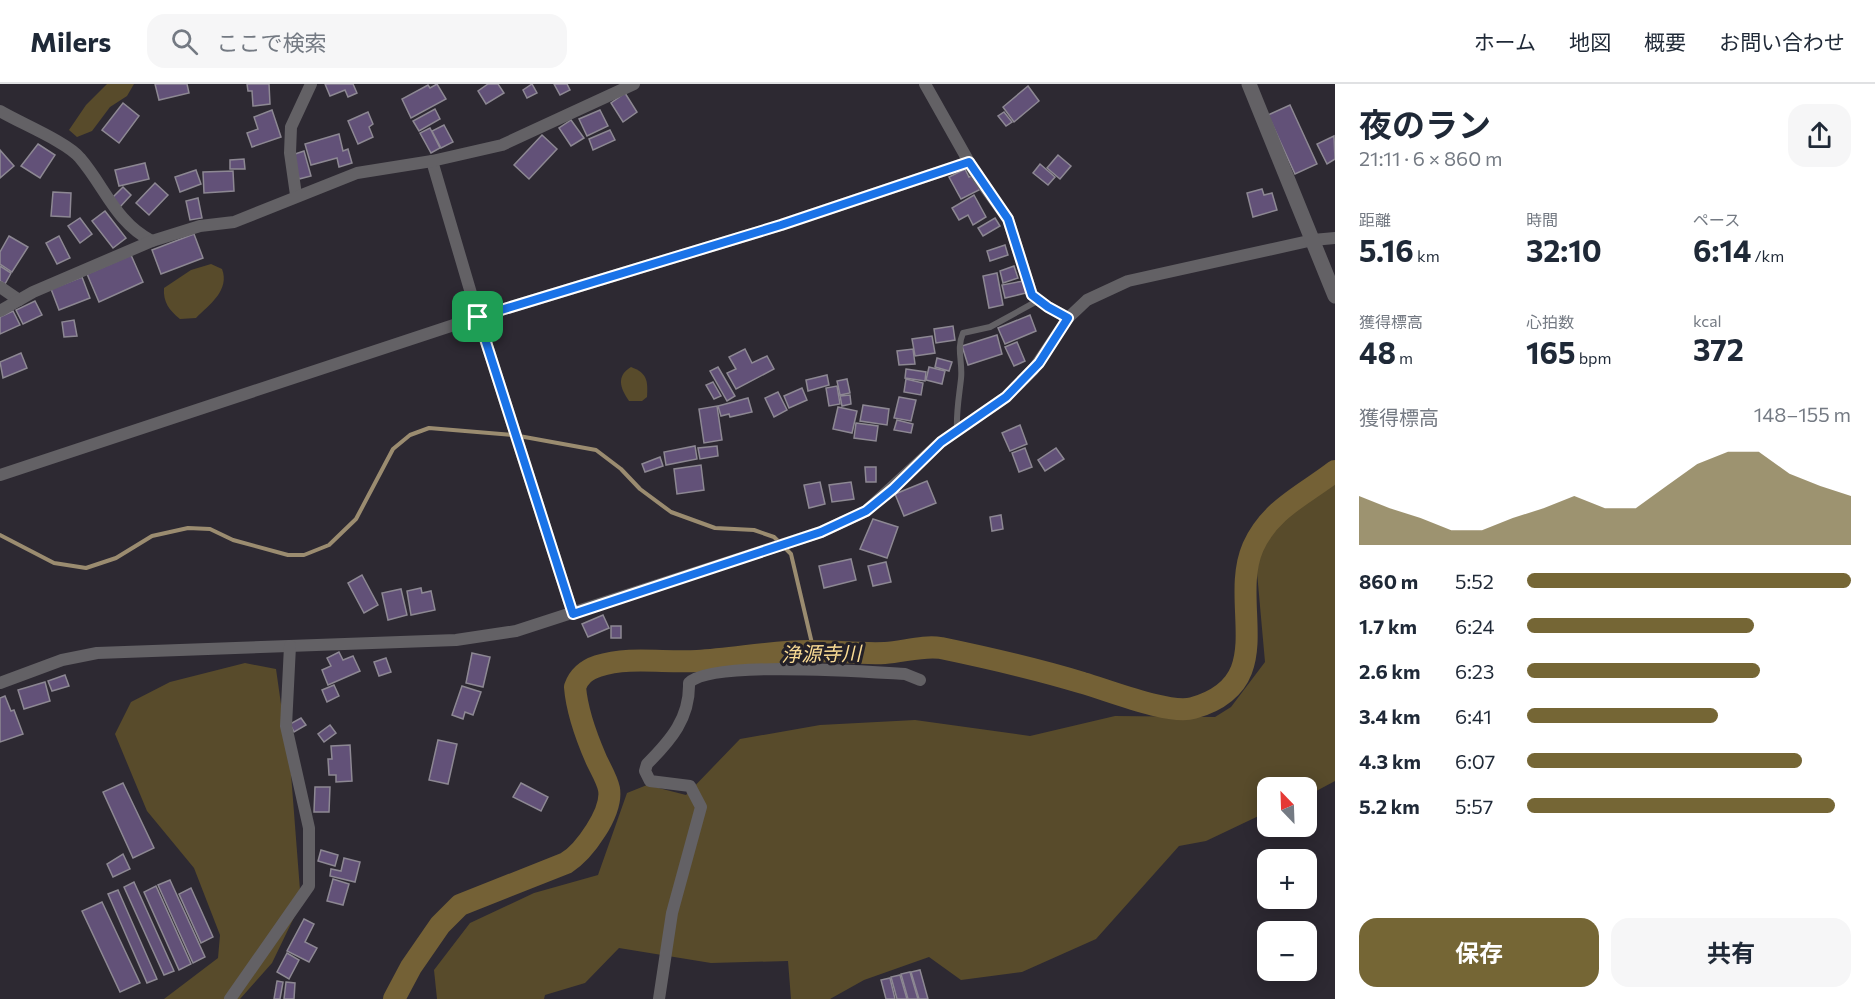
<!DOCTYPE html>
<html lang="ja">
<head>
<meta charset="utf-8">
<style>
	body { margin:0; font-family:Commissioner,"Noto Sans JP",sans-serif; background:#f6f6f7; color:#1f2937; height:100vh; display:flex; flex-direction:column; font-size:22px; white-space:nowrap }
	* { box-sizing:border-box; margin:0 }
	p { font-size:20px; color:#747a83 }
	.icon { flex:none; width:33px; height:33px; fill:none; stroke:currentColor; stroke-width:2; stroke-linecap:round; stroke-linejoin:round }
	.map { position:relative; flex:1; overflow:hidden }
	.side { display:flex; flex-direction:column; background:#fff; width:540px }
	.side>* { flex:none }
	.needle { width:39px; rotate:337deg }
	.tools { position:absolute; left:1257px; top:693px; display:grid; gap:12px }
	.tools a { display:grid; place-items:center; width:60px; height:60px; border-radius:12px; background:#fff; box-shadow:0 3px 15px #0003; font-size:30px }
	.pin { position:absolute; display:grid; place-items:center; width:51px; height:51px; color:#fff; margin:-26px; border-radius:12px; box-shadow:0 3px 9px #0006 }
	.round { display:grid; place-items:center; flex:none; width:63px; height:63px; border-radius:18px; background:#f6f6f7 }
	.headline { display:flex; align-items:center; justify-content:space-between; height:102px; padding:0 24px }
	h1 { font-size:33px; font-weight:700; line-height:45px }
	.figures { display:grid; grid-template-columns:repeat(3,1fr); gap:9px; height:102px; padding:6px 24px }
	.figures div { display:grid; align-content:center }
	.figures b { font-size:30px; font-weight:700 }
	.figures small { font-size:16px; font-weight:400 }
	.figures p { font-size:16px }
	.chart { height:168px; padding:12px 24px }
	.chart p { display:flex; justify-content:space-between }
	.chart svg { width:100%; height:108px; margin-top:6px; fill:#756635; opacity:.7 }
	.action { display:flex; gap:12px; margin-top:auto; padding:12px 24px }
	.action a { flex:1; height:69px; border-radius:18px; background:#756635; color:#fff; font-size:24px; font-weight:700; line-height:69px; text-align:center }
	.action a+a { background:#f6f6f7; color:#1f2937 }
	ul { padding:0 24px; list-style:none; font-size:20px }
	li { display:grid; grid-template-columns:96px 72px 1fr; align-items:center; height:45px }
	li i { height:15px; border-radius:8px; background:#756635 }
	header { display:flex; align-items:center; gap:36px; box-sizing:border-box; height:84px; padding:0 30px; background:#fff; border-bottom:2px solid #e0e1e3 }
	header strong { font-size:28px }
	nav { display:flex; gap:33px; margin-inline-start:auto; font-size:21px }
	.search { width:420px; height:54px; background:#f6f6f7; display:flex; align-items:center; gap:15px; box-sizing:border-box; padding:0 21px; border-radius:18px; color:#747a83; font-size:22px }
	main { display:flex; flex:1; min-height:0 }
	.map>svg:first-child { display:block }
	.green { fill:#584b2b }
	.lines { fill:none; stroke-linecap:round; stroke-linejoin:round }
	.stream { stroke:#9b8c70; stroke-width:4 }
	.river { stroke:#746136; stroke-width:22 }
	.building { fill:#625178; stroke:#8d8893; stroke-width:1.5 }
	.service { stroke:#636165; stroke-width:6 }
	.minor { stroke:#636165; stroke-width:12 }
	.tertiary { stroke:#636165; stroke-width:15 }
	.route-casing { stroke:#fff; stroke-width:12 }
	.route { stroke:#1a73e8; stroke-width:8 }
	.labels { text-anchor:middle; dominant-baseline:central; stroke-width:6; stroke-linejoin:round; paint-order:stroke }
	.water-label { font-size:20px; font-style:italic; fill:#fadb94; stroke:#232028 }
</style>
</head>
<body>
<header>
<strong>Milers</strong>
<div class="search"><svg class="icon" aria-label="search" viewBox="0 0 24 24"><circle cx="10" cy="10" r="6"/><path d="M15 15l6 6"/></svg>ここで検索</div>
<nav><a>ホーム</a><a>地図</a><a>概要</a><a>お問い合わせ</a></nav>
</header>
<main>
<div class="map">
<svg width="1335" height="915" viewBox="0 0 1335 915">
	<rect width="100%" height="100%" fill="#2d2932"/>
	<g class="green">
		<polygon points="107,0 134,0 127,12 110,23 92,47 77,53 69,46 86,21"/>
		<path d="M211 180 222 185C230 206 210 220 196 234L180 235C169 226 163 218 164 204L191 186Z"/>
		<path d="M631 283C647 289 648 296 647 313L642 317H629C620 304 616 292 631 283Z"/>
		<polygon points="1335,397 1335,697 1307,712 1306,704 1268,704 1267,728 1206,757 1179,762 1096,855 1022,888 961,896 929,873 864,896 830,915 791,915 788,877 711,879 619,864 585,899 545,911 544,915 437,915 434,886 470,839 534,809 598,791 627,709 647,701 686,711 740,655 820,641 915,636 1030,652 1115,632 1215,633 1231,623 1265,578 1255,466 1302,416"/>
		<polygon points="245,579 276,585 291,690 301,819 272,879 240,915 164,915 218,874 220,851 194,784 147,727 115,650 131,618 170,598"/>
	</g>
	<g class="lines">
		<g class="stream">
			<polyline points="519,352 596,366 621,385 640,405 671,428 715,444 754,446 774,453 791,470 814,568"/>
			<polyline points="0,451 54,479 86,484 116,474 152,452 188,444 210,445 233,456 288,471 304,471 329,461 356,435 393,365 410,351 429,344 512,351"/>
		</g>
		<path class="river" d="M394 915 411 883 440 841 460 821 566 779C584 768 613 728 609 705 607 695 600 684 596 675 586 652 577 628 575 603 579 592 586 586 598 582 629 572 664 579 697 577 734 575 772 567 809 567 834 567 859 570 885 569 903 568 923 561 941 564 989 574 1037 585 1083 599 1108 606 1170 631 1193 624 1281 599 1228 521 1253 463 1270 425 1304 411 1335 387"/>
	</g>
	<g class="building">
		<polygon points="155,0 187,0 189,9 159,16"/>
		<polygon points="247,0 269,0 270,20 253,22 252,7 248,7"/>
		<polygon points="325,0 353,0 357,9 348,13 345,6 330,12"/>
		<polygon points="437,0 446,15 411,34 402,15 428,1 430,4"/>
		<polygon points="488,0 498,0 504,9 486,20 478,7"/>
		<polygon points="532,0 537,9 527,14 523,6"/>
		<polygon points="554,0 567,0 570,6 560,11"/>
		<polygon points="1028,2 1039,17 1014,38 1003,23"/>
		<polygon points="625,9 637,28 623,38 611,19"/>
		<polygon points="123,19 139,32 119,59 102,46"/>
		<polygon points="1290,21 1317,80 1295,90 1268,31"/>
		<polygon points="435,25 440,35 419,47 413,37"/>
		<polygon points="272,26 281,53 252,63 247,49 258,45 254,33"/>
		<polygon points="600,26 608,42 587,52 579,35"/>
		<polygon points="368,28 373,40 369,43 373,53 358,60 348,37"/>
		<polygon points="1004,28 1012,38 1006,42 998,32"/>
		<polygon points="571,36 584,54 571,62 559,44"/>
		<polygon points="444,41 453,58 441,64 432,47"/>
		<polygon points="430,44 440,64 431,69 420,49"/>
		<polygon points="610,46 615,56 593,66 589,55"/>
		<polygon points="339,50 343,67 348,65 352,79 339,83 337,74 311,81 305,60"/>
		<polygon points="542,51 557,65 529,95 514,81"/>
		<polygon points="1334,52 1335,75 1327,80 1317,60"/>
		<polygon points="38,60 55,71 40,94 21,82"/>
		<polygon points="0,66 14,82 0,94"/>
		<polygon points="304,67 311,92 299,95 292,71"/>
		<polygon points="1058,71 1071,82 1060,95 1047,84"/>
		<polygon points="244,75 245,85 230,85 230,76"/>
		<polygon points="145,79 149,95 119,102 115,86"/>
		<polygon points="1040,80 1055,93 1048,101 1033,89"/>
		<polygon points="965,85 969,93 974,91 981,105 961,115 949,93"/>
		<polygon points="196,86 201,100 180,108 175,93"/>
		<polygon points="233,87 234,107 204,109 203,88"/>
		<polygon points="155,99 168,111 149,131 136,119"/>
		<polygon points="123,103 131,111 120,123 111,115"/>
		<polygon points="1262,105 1264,111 1272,109 1277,126 1253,133 1247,109"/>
		<polygon points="53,108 71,109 70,133 51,132"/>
		<polygon points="974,111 986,133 973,141 968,131 959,136 952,124"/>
		<polygon points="198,114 202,134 190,136 186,117"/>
		<polygon points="105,127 126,154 113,164 92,137"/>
		<polygon points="80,134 92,150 80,159 68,142"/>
		<polygon points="995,134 1000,142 983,152 978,144"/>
		<polygon points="194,150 203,174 161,190 152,166"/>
		<polygon points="9,152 28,163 12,188 0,180 0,168"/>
		<polygon points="59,152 70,174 57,180 46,159"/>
		<polygon points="1005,161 1008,171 990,177 987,167"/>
		<polygon points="131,171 143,198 99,218 87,190"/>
		<polygon points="0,182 11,189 5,200 0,197"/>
		<polygon points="1014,182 1018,194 1003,199 1000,187"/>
		<polygon points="997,189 1003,221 989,224 983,192"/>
		<polygon points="82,193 90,214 59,226 51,205"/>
		<polygon points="1023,197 1026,209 1005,214 1002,201"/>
		<polygon points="35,217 42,231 23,240 16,226"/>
		<polygon points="13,227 20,241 0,250 0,233"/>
		<polygon points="1030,231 1036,247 1005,260 998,244"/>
		<polygon points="74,236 77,252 64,253 62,238"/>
		<polygon points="953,242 955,256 936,259 934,245"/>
		<polygon points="997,251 1002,270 968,281 962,262"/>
		<polygon points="932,252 935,269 915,272 912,255"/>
		<polygon points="1017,258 1025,277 1014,282 1005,263"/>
		<polygon points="745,265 752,279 767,272 774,285 736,305 727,289 736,285 729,273"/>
		<polygon points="913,265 915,280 899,281 897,267"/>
		<polygon points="21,269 27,284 3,294 0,278"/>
		<polygon points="937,274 952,278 949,287 935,283"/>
		<polygon points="718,283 735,312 727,317 710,287"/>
		<polygon points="929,283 945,287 942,300 926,296"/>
		<polygon points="906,285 926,288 925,297 905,294"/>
		<polygon points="827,291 829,301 808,307 806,296"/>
		<polygon points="847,295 850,309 840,311 837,297"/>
		<polygon points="906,295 923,299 921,311 904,308"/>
		<polygon points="713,298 721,312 714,315 706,301"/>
		<polygon points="837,302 840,320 829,322 826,304"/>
		<polygon points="802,304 807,316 789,324 784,312"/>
		<polygon points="778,308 787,326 774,333 765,314"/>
		<polygon points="850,311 851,320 842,322 840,312"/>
		<polygon points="899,313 916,316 911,337 894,334"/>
		<polygon points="748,314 752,328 730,333 729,330 721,332 718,322"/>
		<polygon points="863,321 889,325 887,341 860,337"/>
		<polygon points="717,322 722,356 704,359 699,325"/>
		<polygon points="838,323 857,327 852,349 833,345"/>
		<polygon points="897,336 913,340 911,349 894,346"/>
		<polygon points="856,339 878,342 876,357 854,354"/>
		<polygon points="1020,341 1027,360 1010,367 1002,349"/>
		<polygon points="695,362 697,375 666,381 664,368"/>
		<polygon points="717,362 718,372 700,375 698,364"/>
		<polygon points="1025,364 1032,383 1019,388 1012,369"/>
		<polygon points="1056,364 1064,375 1045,387 1038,376"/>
		<polygon points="660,373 663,382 645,388 642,380"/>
		<polygon points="701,381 704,406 677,410 674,385"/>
		<polygon points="865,383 876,383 876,398 866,398"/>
		<polygon points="927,397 936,419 904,432 895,410"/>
		<polygon points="820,398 825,420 809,424 804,401"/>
		<polygon points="851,398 854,415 832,418 829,401"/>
		<polygon points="1001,431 1003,445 992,447 990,433"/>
		<polygon points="873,435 898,443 887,474 860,465"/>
		<polygon points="851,475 856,496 824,504 819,482"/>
		<polygon points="886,478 891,498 873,502 868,482"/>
		<polygon points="362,491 378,521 364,529 348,499"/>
		<polygon points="421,504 422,509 431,507 435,526 411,531 407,507"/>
		<polygon points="401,505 407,531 388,536 382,509"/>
		<polygon points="603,531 609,544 588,553 582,540"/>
		<rect x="611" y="542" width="10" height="12"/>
		<polygon points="339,568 343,576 353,572 360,587 328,601 322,586 331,582 327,574"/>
		<polygon points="472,569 490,573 483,603 466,599"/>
		<polygon points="386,574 391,588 379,592 374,578"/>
		<polygon points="65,591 69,602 52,607 48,597"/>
		<polygon points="45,598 50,617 24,625 18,606"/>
		<polygon points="334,601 339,612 327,618 322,606"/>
		<polygon points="462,602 481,608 473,631 465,628 463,635 452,631"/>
		<polygon points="5,612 11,627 14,626 23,650 0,658 0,614"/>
		<polygon points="301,634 306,641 294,648 290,640"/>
		<polygon points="330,641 336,649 324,658 318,650"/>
		<polygon points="438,656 457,660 448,700 429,696"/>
		<polygon points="350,661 352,697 336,698 336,691 329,691 328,675 332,675 331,662"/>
		<polygon points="123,699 154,764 133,774 103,708"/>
		<polygon points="521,699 548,713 541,727 513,713"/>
		<polygon points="315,703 330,703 329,728 314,728"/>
		<polygon points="321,766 338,771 335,782 318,777"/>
		<polygon points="123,770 130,785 113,793 107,780"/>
		<polygon points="344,774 360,778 355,798 330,792 331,785 341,787"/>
		<polygon points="333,795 349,800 343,821 327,817"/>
		<polygon points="170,796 205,873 193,879 158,801"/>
		<polygon points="134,798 174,887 164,891 124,803"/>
		<polygon points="156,802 191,880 179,886 144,808"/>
		<polygon points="191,804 213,853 201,859 179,810"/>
		<polygon points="118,806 157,895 147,899 108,810"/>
		<polygon points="102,818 140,899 120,908 82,827"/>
		<polygon points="304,835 314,840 305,858 317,864 309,878 287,867"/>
		<polygon points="287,869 299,876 289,895 277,888"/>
		<polygon points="920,886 928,915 919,915 911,888"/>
		<polygon points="910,888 918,915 908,915 901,890"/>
		<polygon points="900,891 907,915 897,915 891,893"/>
		<polygon points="890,894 895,915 886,915 881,896"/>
		<polygon points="277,897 283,898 280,915 274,915"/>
		<polygon points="286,898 295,899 294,915 284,915"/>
	</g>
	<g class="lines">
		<path class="service" d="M957 347C956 328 959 313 961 295 963 278 956 265 963 249L990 243 1039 216"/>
		<g class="minor">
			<polyline points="925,0 978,94 1008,135 1032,211 1048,223 1068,234"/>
			<path d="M0 27C20 39 67 58 80 74 105 103 116 139 152 157"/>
			<polyline points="432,77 478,233 573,530"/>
			<polyline points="296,111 290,69 291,43 311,0"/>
			<polyline points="0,203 19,216"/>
			<polyline points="0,227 33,208 152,157 200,142 234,138 357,89 432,77 502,61 634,0"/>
			<polyline points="0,391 478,233 781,141 969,78"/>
			<polyline points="0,599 62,576 97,569 456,556 516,547 821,448 866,427 941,358 1006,313 1033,286 1068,234 1087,216 1128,197 1313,156 1335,154"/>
			<polyline points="230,915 309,802 309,744 286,642 290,562"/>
			<path d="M659 915 672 829 701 723 690 702 650 697 645 687 647 680C671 656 690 634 689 599 711 576 869 588 905 590L920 596"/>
		</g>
		<polyline class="tertiary" points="1249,0 1335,212"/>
	</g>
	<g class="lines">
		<defs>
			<polygon id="route" points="969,78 1008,135 1032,211 1048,223 1068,234 1039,279 1006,313 941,358 893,405 866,427 821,448 573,530 478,233 781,141"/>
		</defs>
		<use href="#route" class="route-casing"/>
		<use href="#route" class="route"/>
	</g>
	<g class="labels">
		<g class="water-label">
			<text transform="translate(821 569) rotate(-1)">浄源寺川</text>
		</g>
	</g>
</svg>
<div class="tools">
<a><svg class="needle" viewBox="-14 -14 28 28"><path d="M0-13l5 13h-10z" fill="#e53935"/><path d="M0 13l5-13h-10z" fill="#747a83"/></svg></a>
<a>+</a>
<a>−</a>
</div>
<div class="pin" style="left:478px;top:233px;background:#1e9e55"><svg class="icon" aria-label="arrive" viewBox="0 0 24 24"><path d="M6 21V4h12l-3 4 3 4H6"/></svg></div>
</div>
<section class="side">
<div class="headline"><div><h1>夜のラン</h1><p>21:11 · 6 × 860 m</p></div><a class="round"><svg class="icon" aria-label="share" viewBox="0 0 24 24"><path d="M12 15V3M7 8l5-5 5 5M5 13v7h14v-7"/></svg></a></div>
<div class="figures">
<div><p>距離</p><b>5.16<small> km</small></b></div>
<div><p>時間</p><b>32:10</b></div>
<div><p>ペース</p><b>6:14<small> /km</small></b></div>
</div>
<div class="figures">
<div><p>獲得標高</p><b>48<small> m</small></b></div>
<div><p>心拍数</p><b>165<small> bpm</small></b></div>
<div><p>kcal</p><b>372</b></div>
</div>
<div class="chart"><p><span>獲得標高</span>148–155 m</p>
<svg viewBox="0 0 160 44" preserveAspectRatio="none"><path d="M0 44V24L10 29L20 33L30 38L40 38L50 33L60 29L70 24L80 29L90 29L100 20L110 11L120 6L130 6L140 15L150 20L160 24V44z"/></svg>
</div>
<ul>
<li><b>860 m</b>5:52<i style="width:100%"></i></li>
<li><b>1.7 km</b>6:24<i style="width:70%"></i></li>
<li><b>2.6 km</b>6:23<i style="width:72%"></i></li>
<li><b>3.4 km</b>6:41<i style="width:59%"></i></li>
<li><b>4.3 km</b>6:07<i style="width:85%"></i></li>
<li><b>5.2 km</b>5:57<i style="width:95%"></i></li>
</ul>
<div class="action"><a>保存</a><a>共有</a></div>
</section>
</main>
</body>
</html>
